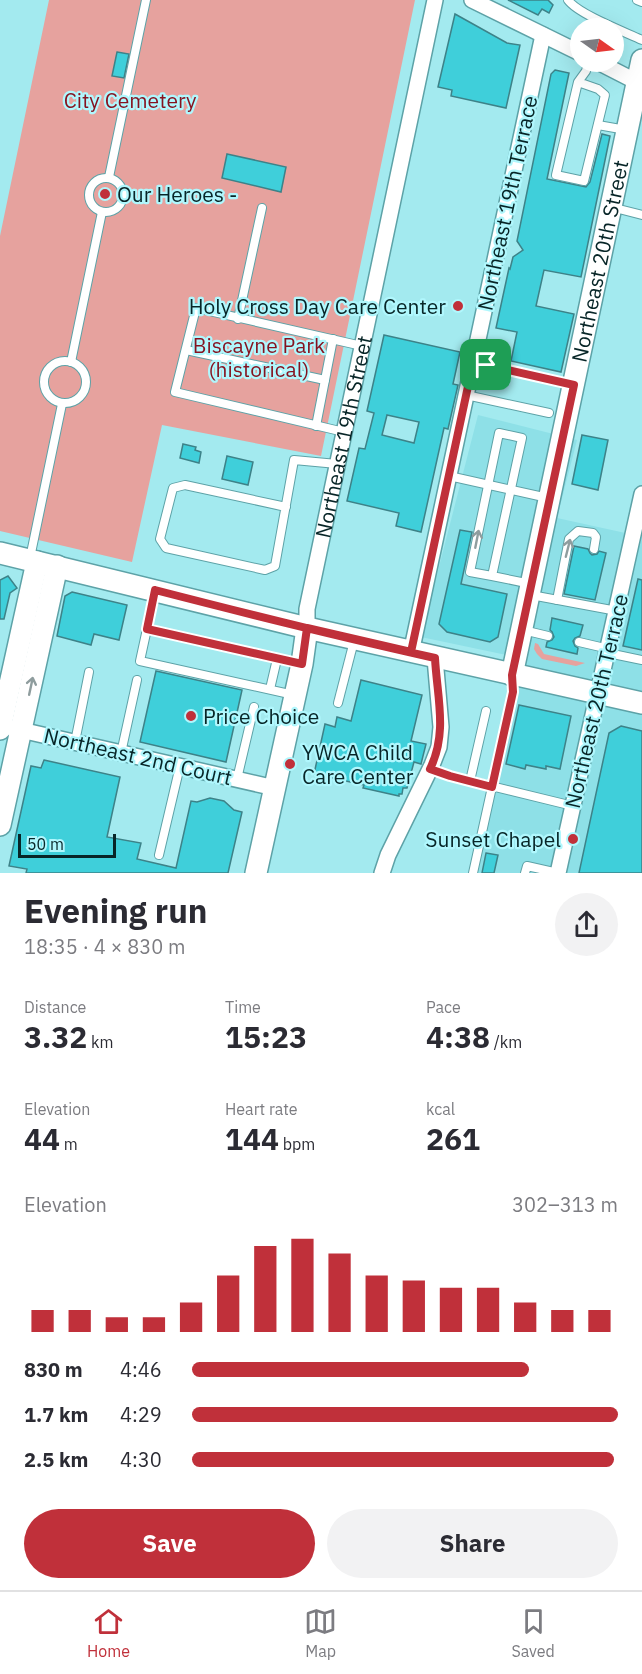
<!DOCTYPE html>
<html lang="en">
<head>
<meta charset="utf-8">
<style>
	body { margin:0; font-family:"IBM Plex Sans",sans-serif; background:#f2f2f3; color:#2b2b33; height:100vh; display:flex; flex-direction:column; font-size:22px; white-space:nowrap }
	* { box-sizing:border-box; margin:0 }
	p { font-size:20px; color:#7c7c81 }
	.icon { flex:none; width:33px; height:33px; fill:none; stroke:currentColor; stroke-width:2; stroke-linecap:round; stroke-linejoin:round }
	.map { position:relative; height:873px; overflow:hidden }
	.panel { display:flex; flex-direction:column; background:#fff; flex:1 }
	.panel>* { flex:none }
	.needle { width:39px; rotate:104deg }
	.buttons { position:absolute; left:570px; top:18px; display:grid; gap:12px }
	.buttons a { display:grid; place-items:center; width:54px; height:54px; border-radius:50%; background:#fff; box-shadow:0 6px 24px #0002; font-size:30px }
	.scale { position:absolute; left:18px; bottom:15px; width:98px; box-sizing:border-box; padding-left:6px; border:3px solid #072527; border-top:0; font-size:16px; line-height:21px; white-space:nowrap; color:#072527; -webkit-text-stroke:4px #b0f7fd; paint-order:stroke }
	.pin { position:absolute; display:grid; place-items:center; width:51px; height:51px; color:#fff; margin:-26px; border-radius:12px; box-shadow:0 3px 9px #0006 }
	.round { display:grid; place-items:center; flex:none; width:63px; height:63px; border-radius:32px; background:#f2f2f3 }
	.head { display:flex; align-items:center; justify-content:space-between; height:102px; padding:0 24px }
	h1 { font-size:33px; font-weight:700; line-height:45px }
	.stats { display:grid; grid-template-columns:repeat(3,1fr); gap:9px; height:102px; padding:6px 24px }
	.stats div { display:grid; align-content:center }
	.stats b { font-size:30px; font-weight:700 }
	.stats small { font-size:16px; font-weight:400 }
	.stats p { font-size:16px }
	.chart { height:168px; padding:12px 24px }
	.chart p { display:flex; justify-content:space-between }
	.chart svg { width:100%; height:108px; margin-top:6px; stroke:#c0303a; stroke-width:6 }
	.cta { display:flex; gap:12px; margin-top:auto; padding:12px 24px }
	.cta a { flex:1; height:69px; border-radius:36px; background:#c0303a; color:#fff; font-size:24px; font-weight:700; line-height:69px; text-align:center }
	.cta a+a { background:#f2f2f3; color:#2b2b33 }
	ul { padding:0 24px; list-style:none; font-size:20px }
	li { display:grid; grid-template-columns:96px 72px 1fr; align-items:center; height:45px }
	li i { height:15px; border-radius:8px; background:#c0303a }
	.dock { display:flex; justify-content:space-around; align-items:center; height:84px; border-top:2px solid #e1e1e2; background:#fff; font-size:16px; color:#7c7c81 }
	.dock a { display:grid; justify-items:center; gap:3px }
	.dock .on { color:#c0303a }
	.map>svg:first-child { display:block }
	.built { fill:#8ee0e7 }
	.green { fill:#e6a29e }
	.building { fill:#3fcfda; stroke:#3d8288; stroke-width:1.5; fill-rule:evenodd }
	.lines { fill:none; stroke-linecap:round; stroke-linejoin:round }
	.lane-casing { stroke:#5da2a7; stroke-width:10 }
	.street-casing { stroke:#5da2a7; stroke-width:18 }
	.secondary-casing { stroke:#5da2a7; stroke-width:24 }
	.lane { stroke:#fff; stroke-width:8 }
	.street { stroke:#fff; stroke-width:15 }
	.secondary { stroke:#fff; stroke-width:21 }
	.oneway { stroke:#8f9d9e }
	.route-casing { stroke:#fff; stroke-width:12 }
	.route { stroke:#c0303a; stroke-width:8 }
	.poi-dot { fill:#c0303a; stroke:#b0f7fd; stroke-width:2 }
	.labels { text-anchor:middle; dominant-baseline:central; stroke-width:4.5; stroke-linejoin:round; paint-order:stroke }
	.park-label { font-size:21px; fill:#86121f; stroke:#b0f7fd }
	.poi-label { font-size:21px; fill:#072527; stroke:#b0f7fd; text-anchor:start }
	.street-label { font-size:21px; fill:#072527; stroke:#b0f7fd }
</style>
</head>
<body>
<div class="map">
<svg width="642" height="873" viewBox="0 0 642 873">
	<rect width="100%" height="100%" fill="#a3eaef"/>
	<polygon class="built" points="478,415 577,440 557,518 639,536 642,525 642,873 476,873 521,658 421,637"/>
	<g class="green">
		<polygon points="49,0 415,0 321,456 162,425 132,562 0,531 0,236"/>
		<polygon points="535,643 538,644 544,654 585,663 576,666 542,659 537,654 534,649"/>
	</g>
	<g class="building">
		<polygon points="508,0 548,0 553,5 549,13 542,9 538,15"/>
		<polygon points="455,14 507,43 520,45 506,108 451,96 452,90 438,87"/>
		<polygon points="117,52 129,54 124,78 112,76"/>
		<polygon points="555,70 569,73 547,179 586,187 590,182 602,134 610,136 581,277 544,270 536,306 574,314 561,372 511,361 517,332 496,328 509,268 510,269 513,257 523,250 517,241 551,74"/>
		<polygon points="227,154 286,167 281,192 222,178"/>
		<path d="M384 335 460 352 453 384 458 385 448 429 444 428 421 532 396 526 399 513 347 501 359 448 365 449 374 413 367 411ZM387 415 419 422 414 443 382 435Z"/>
		<polygon points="582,435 608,440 598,490 572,484"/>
		<polygon points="183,444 196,447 195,450 201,452 199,463 180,458"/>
		<polygon points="227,456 253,462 248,485 222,479"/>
		<polygon points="460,530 472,532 461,584 507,594 498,637 490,642 447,632 439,624"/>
		<polygon points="574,546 588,549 590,553 592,555 597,554 599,551 606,553 595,600 564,594"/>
		<polygon points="8,576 17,588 10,593 4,619 0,619 0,580"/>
		<polygon points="638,579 642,580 642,650 623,646"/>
		<polygon points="72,592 127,605 119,640 94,634 91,645 57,636 65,596"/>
		<polygon points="552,618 583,625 580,636 575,638 573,641 575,646 578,648 577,654 546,647 547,642 552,640 554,637 552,632 550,630"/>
		<polygon points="156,671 242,690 226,762 140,742"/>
		<polygon points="361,680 422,695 411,741 426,744 421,764 414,762 407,788 403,788 402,794 399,794 399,796 363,788 364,785 314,774 325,724 335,727 337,717 351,721"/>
		<polygon points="519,705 571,716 560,769 546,766 546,769 526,765 525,769 506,764"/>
		<polygon points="621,726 642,731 642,873 579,873 609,733"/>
		<polygon points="44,760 120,777 107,837 141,843 137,859 176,868 191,801 197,802 210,798 224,801 234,810 242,812 228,873 26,873 27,869 9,866 31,766 41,768"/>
		<polygon points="486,853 498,855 494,873 482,873"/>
	</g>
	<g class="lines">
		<defs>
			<g id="lane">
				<path d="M568 0C578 14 625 32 642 40"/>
				<polyline points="637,0 642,2"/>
				<polyline points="578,82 598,89 605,95 584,181 556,175 578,82 586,71 588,62"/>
				<polyline points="598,125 626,130"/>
				<polyline points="109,177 146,0"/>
				<circle cx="106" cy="195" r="17"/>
				<polyline points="611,207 642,215"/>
				<polyline points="238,319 262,208"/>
				<polyline points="186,350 325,380"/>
				<circle cx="65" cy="382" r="21"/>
				<polyline points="71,362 102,212"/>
				<polyline points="473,363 571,384"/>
				<polyline points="466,395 549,413"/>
				<polyline points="316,426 333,339"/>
				<polyline points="344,432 175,392 196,308 362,346"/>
				<polyline points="449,476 548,498"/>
				<polyline points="286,507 185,485 173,488 160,539 166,548 265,570 275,566 294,460 337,464"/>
				<polyline points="30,558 62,404"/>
				<polyline points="492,576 470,572 499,433 522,438 492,576 531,584"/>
				<polyline points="155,592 140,661 294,695"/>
				<polyline points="531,595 617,611"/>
				<polyline points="557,600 569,539 578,531 593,533 596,537 594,549"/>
				<polyline points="147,629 300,664"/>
				<polyline points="523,630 548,636"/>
				<polyline points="579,642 609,649"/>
				<polyline points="608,653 642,660"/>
				<polyline points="270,689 277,659"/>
				<polyline points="338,703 354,641"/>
				<polyline points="75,742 89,672"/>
				<polyline points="121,753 137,680"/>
				<polyline points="430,769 450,776 573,806"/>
				<polyline points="237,779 254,707"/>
				<polyline points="470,781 486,711"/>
				<polyline points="159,855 180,766"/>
				<polyline points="473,873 513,692 512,676"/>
				<polyline points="525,873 527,866 558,873"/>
			</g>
			<g id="street">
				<polyline points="472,0 580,53"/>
				<polyline points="598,62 637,82"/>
				<path id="s1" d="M307 628V609L435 0"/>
				<polyline points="411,653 543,35"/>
				<polyline points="12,728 275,788"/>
				<polyline points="382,873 388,855 432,765 439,747 441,727 435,658"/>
				<polyline points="558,873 642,494"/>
			</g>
			<g id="secondary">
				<polyline points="0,553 307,628 642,703"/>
				<path id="s2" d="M512 675 642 60"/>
				<polyline points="0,729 37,562"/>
				<polyline points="0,825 57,566"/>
				<polyline points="256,873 302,664 307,628"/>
			</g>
		</defs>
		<use href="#lane" class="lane-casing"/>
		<use href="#street" class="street-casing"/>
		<use href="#secondary" class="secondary-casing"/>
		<use href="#lane" class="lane"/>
		<use href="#street" class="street"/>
		<use href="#secondary" class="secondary"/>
	</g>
	<defs><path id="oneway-shaft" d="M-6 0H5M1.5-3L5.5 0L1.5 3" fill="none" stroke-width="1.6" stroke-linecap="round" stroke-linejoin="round" transform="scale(1.5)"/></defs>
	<g class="oneway">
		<use href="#oneway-shaft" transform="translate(477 539) rotate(-79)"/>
		<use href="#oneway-shaft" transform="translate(568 548) rotate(-76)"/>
		<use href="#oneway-shaft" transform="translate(31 686) rotate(-78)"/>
	</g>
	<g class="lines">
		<defs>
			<path id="route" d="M486 365 473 363 411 652 307 628 302 664 147 629 155 590C248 614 341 637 435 658 437 697 448 732 430 769L450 776 492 787 513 692 512 675 574 385 486 365"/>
		</defs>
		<use href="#route" class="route-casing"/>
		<use href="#route" class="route"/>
	</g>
	<g class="poi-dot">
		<circle cx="105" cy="194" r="6"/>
		<circle cx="458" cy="306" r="6"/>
		<circle cx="191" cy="716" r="6"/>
		<circle cx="290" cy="764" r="6"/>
		<circle cx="573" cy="839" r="6"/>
	</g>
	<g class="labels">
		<g class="park-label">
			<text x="130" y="100">City Cemetery</text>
			<text x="259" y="345">Biscayne Park<tspan x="259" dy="24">(historical)</tspan></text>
		</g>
		<g class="poi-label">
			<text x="117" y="194">Our Heroes -</text>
			<text x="446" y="306" text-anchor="end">Holy Cross Day Care Center</text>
			<text x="203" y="716">Price Choice</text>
			<text x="302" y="752">YWCA Child<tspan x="302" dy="24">Care Center</tspan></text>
			<text x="561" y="839" text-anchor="end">Sunset Chapel</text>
		</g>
		<g class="street-label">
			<text transform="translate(507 203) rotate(-78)">Northeast 19th Terrace</text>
			<text stroke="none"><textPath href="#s2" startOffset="423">Northeast 20th Street</textPath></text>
			<text stroke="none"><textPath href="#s1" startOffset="195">Northeast 19th Street</textPath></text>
			<text transform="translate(596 701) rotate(-77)">Northeast 20th Terrace</text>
			<text transform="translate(138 756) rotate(13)">Northeast 2nd Court</text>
		</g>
	</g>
</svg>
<div class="buttons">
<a><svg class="needle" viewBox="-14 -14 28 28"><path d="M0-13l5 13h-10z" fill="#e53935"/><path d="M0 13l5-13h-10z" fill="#7c7c81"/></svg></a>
</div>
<div class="scale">50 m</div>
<div class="pin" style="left:486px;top:365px;background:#1e9e55"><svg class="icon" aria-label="arrive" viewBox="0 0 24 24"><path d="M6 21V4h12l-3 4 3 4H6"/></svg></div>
</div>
<section class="panel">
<div class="head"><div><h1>Evening run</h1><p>18:35 · 4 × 830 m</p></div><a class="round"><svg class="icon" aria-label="share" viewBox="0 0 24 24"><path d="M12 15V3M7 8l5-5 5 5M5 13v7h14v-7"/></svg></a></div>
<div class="stats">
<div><p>Distance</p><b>3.32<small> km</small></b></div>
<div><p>Time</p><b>15:23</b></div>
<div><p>Pace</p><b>4:38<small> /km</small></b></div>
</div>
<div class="stats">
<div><p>Elevation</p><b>44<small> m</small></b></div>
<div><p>Heart rate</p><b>144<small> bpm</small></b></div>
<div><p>kcal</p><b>261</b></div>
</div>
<div class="chart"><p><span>Elevation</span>302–313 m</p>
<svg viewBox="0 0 160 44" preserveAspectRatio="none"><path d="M5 44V35M15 44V35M25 44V38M35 44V38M45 44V32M55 44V21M65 44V9M75 44V6M85 44V12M95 44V21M105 44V23M115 44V26M125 44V26M135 44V32M145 44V35M155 44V35"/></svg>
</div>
<ul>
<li><b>830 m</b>4:46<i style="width:79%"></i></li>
<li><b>1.7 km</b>4:29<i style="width:100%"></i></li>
<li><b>2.5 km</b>4:30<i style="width:99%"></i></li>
</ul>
<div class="cta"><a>Save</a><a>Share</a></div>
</section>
<nav class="dock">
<a class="on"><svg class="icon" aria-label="home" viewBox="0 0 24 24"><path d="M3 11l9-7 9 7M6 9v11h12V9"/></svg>Home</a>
<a><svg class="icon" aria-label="map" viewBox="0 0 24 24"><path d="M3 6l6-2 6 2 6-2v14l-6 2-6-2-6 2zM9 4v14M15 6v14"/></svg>Map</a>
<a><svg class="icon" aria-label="saved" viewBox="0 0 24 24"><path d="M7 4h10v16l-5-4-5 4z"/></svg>Saved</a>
</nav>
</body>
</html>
